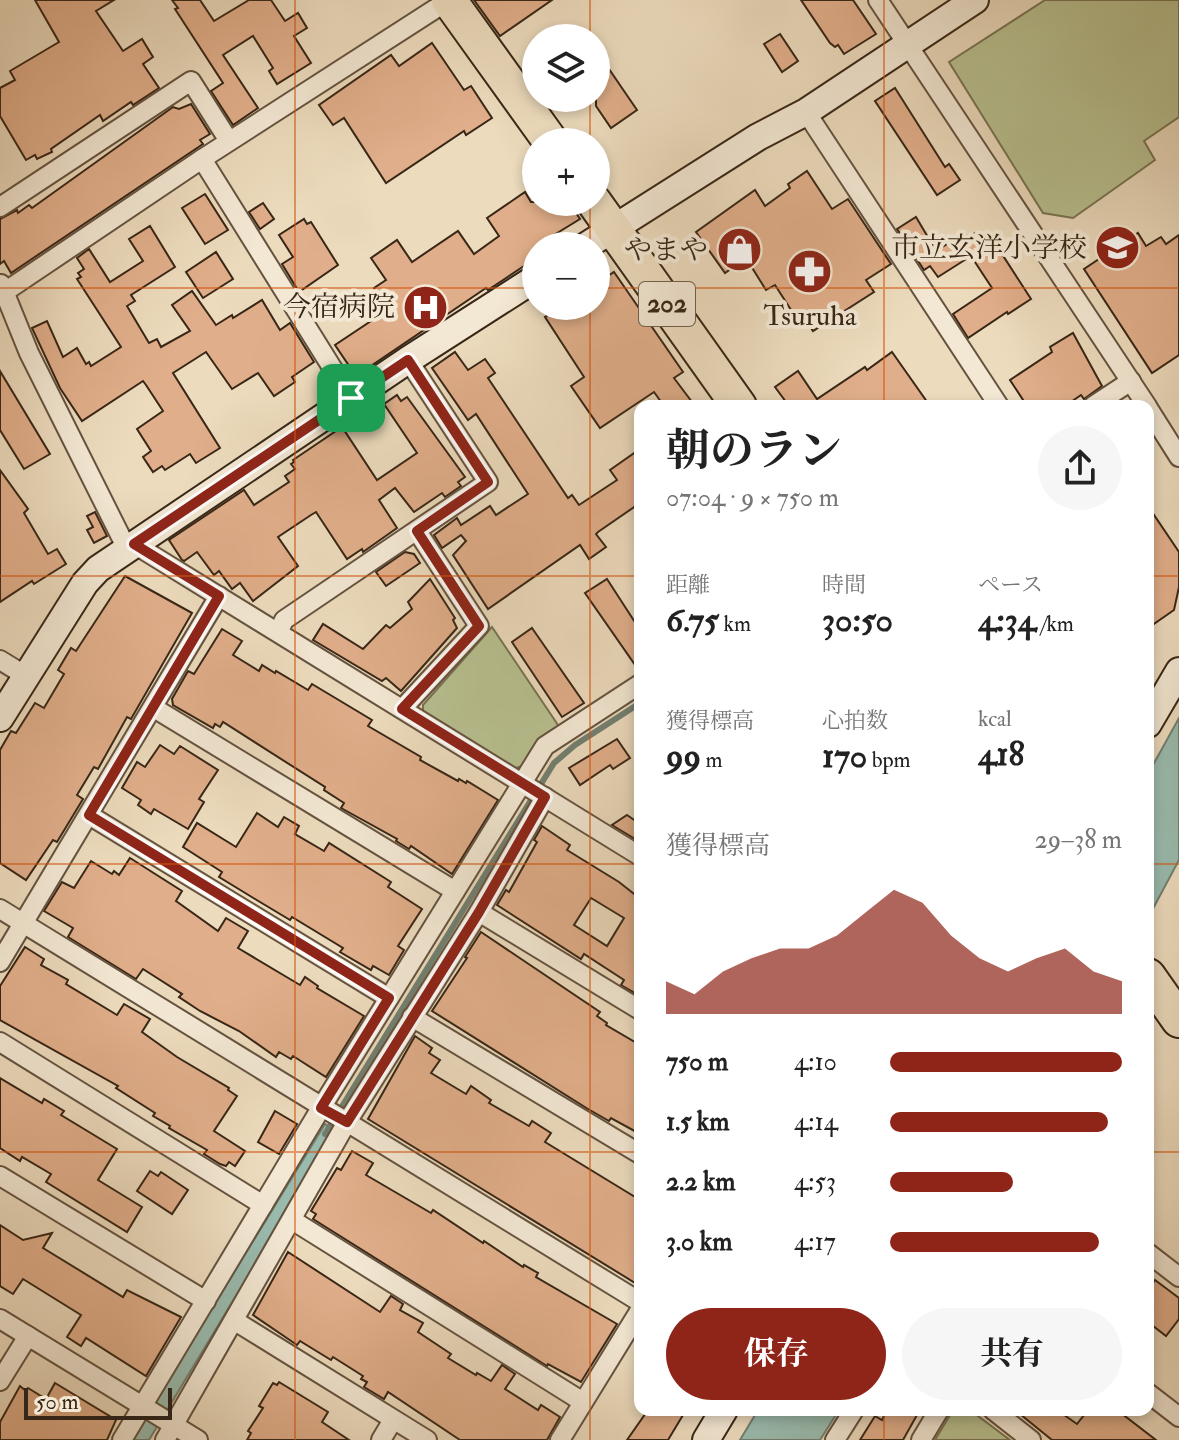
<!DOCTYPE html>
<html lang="ja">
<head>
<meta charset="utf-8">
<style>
	body { margin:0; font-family:"IM FELL Double Pica","Noto Serif JP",serif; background:#f6f6f6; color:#222; height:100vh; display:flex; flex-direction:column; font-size:30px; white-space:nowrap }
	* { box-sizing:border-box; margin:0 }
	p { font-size:26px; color:#767676 }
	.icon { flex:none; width:44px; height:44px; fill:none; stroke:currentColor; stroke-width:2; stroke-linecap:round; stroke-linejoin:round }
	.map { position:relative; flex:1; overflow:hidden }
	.side { position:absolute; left:634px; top:400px; width:520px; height:1016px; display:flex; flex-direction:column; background:#fff; border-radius:16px; box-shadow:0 4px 12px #0003 }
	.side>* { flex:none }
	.buttons { position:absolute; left:522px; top:24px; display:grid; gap:16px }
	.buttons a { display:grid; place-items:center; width:88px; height:88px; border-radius:50%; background:#fff; box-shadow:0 4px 12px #0003; font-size:40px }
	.scale { position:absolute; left:24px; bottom:20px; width:148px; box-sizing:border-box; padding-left:8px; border:4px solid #382616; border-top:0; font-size:22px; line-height:28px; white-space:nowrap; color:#382616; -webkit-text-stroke:6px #f3e8d4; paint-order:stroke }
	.pin { position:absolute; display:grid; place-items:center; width:68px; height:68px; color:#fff; margin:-34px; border-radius:16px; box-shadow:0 4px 12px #0006 }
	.round { display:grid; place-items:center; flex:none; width:84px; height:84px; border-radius:42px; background:#f6f6f6 }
	.head { display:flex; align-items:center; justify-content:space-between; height:136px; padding:0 32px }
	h1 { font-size:44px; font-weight:700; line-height:60px }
	.figures { display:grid; grid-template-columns:repeat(3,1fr); gap:12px; height:136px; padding:8px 32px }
	.figures div { display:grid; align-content:center }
	.figures b { font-size:34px; font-weight:700 }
	.figures small { font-size:22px; font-weight:400 }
	.figures p { font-size:22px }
	.chart { height:224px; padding:16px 32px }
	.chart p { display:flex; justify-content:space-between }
	.chart svg { width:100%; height:144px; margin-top:8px; fill:#8f2418; opacity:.7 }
	.primary-button { display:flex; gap:16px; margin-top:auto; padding:16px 32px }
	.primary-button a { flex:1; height:92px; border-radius:48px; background:#8f2418; color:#fff; font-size:32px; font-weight:700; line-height:92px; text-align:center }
	.primary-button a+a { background:#f6f6f6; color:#222 }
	ul { padding:0 32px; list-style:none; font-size:26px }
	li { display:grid; grid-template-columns:128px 96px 1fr; align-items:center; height:60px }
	li i { height:20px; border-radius:10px; background:#8f2418 }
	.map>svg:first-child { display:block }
	.green { fill:#b8c090; stroke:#787353; stroke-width:2 }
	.water { fill:#99bbae; stroke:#727f71; stroke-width:2 }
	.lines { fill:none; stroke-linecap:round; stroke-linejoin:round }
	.stream { stroke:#727f71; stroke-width:6 }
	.building { fill:#e0ae8a; stroke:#382616; stroke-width:2; fill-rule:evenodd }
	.street-casing { stroke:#655340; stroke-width:22 }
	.secondary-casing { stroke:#382616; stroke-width:30 }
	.highway-casing { stroke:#382616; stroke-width:38 }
	.street { stroke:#f3e8d4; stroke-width:18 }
	.secondary { stroke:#f3e8d4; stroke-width:26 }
	.highway { stroke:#ecdbbd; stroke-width:34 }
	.route-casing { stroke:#fff; stroke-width:16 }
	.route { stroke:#8f2418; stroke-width:10 }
	.grid { fill:none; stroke:#d6540d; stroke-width:2; stroke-opacity:0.55 }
	.labels { text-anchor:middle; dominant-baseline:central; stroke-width:8; stroke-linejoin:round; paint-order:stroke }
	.shield { fill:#f3e8d4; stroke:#70604f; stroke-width:2 }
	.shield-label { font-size:26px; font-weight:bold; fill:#382616 }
	.poi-label { font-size:28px; fill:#382616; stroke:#f3e8d4; text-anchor:end }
</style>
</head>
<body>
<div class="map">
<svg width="1179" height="1440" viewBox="0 0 1179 1440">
	<rect width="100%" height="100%" fill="#ecdbbd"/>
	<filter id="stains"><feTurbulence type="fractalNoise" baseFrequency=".0025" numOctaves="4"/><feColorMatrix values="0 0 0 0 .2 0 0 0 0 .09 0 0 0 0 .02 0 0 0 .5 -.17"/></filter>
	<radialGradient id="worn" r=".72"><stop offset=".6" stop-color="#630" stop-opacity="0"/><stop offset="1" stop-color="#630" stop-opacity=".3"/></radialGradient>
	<g class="green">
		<polygon points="1045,0 1179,0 1179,117 1144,141 1155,160 1073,218 1043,213 949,62"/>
		<polygon points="492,627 560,728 541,741 522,766 513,769 423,715 423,705"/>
		<polygon points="953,1410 970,1410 1010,1440 935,1440"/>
	</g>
	<g class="water">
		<polygon points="1179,718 1179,860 1148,918 1148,774"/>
		<polygon points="325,1124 336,1130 149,1440 131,1440"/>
		<polygon points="758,1410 839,1410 820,1440 740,1440"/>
	</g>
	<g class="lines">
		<polyline class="stream" points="325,1134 554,763 575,745 640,703"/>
	</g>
	<g class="building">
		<polygon points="35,0 114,0 96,11 123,51 142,39 153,57 143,64 159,88 133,105 131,102 103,121 100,115 51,149 52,152 37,159 35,155 26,160 0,116 0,88 15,80 10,71 59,42"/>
		<polygon points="172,0 200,0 214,21 249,0 271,0 285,21 298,13 307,28 294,36 311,63 277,84 269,71 273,68 253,36 223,55 258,108 233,125 211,91 223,83 175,9 178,8"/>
		<polygon points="474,0 552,0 500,36"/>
		<polygon points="801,0 853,0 876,34 844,54 838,45 835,47 830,43"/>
		<polygon points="780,34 798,61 782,72 764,44"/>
		<polygon points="432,43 464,90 471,86 492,118 466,135 464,131 386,183 344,118 333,125 319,105 391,55 399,66"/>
		<polygon points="596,50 637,110 611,128 596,106"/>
		<polygon points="895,88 945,167 949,164 960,180 937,195 875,101"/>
		<polygon points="191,104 210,134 200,140 203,144 11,273 4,261 0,264 0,219 17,210 18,213 29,205 32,208 173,107 179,109"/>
		<polygon points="807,171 832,209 848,199 891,264 866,280 874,292 813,331 801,312 795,316 775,285 766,290 746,258 725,273 696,232 755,190 765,206 790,188 788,184"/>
		<polygon points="525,192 531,202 569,202 580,219 554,235 561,246 536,246 536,258 488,290 486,288 356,376 335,345 389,309 374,288 386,280 371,258 397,240 412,262 458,231 474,254 499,236 487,218"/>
		<polygon points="205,194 228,230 205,244 182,208"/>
		<polygon points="263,203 274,219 260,229 249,212"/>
		<polygon points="916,217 935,249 939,249 965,233 968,237 975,233 990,257 1000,251 1031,299 1008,314 1007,312 968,338 953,314 992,288 971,256 938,277 930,266 924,270 897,229"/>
		<polygon points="304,219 307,224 311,222 338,265 299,292 282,264 293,257 279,235"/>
		<polygon points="150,226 175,267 131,295 135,301 127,306 149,343 157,339 161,347 190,331 172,305 192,291 216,325 232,315 233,318 262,300 280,330 290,323 314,362 292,377 295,382 274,396 258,373 232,389 206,352 173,373 220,448 196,463 190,454 165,470 162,466 153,472 143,457 151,451 137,429 163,411 146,385 143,381 82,421 60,388 32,328 47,321 63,357 77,348 86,364 89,362 91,366 121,347 77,279 81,277 78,273 84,269 77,258 89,249 110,282 143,261 129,239"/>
		<polygon points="1138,233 1146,246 1161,237 1166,244 1179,235 1179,355 1152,373 1084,269"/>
		<polygon points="216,252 233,279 203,298 186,272"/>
		<polygon points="614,272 683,372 674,378 695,406 664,406 654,392 600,428 571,386 584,377 545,317 562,306 596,306 596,284"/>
		<polygon points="1073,333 1102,386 1084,399 1081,395 1065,406 1027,406 1010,380 1052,352 1050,347"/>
		<polygon points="455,352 468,370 485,359 495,373 488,378 568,498 572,495 579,505 617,480 610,470 640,449 640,503 598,532 596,534 606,547 589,559 580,545 488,609 453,555 466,541 461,535 442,548 434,535 457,518 461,525 490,506 496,515 528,494 476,414 468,420 432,368"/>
		<polygon points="892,352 930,406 789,406 775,387 798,371 817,399 865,367 867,370"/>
		<polygon points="0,371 50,454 24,469 0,430"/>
		<polygon points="397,395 401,401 407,397 465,477 458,482 461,486 445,497 442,493 414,512 395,488 379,500 397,528 363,552 362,549 347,559 316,512 311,515 278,537 298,566 253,601 240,583 232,589 219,571 214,575 197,552 184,561 182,560 169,540 244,490 254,505 289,482 285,476 295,469 291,464 294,462 293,460 342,427 377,480 417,453 384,404"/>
		<polygon points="0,470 28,509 24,513 48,554 57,549 66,564 34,584 32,581 0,602"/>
		<polygon points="1148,506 1179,552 1179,587 1174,610 1148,628"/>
		<polygon points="95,512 107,536 94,543 87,530 93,527 87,516"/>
		<polygon points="405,552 414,554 420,563 386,586 376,572"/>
		<polygon points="125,576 192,613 131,719 127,717 98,769 94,767 77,795 83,799 57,842 53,840 26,880 0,863 0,750 11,731 16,733 35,703 44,708 64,674 58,670 71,648 76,651"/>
		<polygon points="430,579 455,618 453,620 457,628 401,691 386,678 382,681 313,640 323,624 363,649 386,625 390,628 412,609 408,602"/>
		<polygon points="607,579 640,630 640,672 585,593"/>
		<polygon points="532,628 584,703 562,717 512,642"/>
		<polygon points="222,629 242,641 233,655 259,671 262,665 275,673 276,671 308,690 312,684 372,720 368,726 421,757 420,760 458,781 459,779 466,783 467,781 498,800 452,874 411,846 409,849 396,841 397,839 341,808 344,803 324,790 325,787 223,722 220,727 215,724 213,728 173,705 172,699 188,671 194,674"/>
		<polygon points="617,739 630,758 613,769 610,765 580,785 569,768"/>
		<polygon points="160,745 174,754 180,746 218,770 199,799 204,802 188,829 154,809 151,814 138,805 141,800 122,788 137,762 145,767"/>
		<polygon points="257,813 278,827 284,817 299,826 295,834 324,851 329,843 391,882 388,887 422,909 398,946 404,950 389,975 373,966 371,970 340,952 343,948 292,917 290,920 255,899 219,877 222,872 183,847 197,823 236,847"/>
		<polygon points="627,815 640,824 640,842 612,825"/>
		<path d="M542 826 570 845 567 850 619 882 638 897 640 894V996L621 985 624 980 584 954 581 959 497 905 506 890 509 892 537 842 534 840ZM591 898 624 918 607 946 574 925Z"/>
		<polygon points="130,858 182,891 176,901 218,931 226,918 248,931 238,948 300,985 305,977 318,986 317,988 364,1016 326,1077 293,1056 291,1059 279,1052 276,1057 239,1031 200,1011 179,997 182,994 143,969 136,979 68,937 73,928 44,911 62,882 74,888 91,861 112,874 114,871 119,875"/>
		<polygon points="481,932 600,1012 597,1016 607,1023 606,1025 640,1045 640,1134 611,1118 609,1121 588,1109 432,1011 467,958 465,957"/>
		<polygon points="25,947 44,959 41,965 68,980 66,984 117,1015 124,1004 150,1019 142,1032 177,1057 229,1088 228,1090 237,1096 214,1131 245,1151 235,1166 229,1162 226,1166 220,1164 204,1154 207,1150 169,1128 170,1126 153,1116 155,1113 116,1088 118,1086 0,1020 0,986"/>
		<polygon points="415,1036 432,1048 429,1053 440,1060 431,1073 466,1094 471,1086 491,1100 489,1103 529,1126 532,1121 551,1133 545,1142 640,1200 640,1286 368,1119"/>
		<polygon points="0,1078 42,1103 44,1099 64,1111 61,1115 117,1149 98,1180 142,1207 127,1232 46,1182 51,1174 22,1157 20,1161 0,1148"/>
		<polygon points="275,1111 297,1124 279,1154 258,1142"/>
		<polygon points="352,1151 373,1163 366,1175 431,1213 433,1210 483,1243 484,1241 523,1267 524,1265 538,1273 536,1277 617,1324 581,1382 548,1364 547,1366 313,1219 316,1214 311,1211 337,1168 341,1170"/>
		<polygon points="150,1171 158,1176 161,1172 188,1190 172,1214 137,1191"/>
		<polygon points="0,1225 23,1240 52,1233 43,1248 123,1297 127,1290 181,1317 146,1376 86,1338 81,1346 67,1337 81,1315 23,1279 13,1294 0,1286"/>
		<polygon points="288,1252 380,1312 391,1296 403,1304 400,1310 423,1323 418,1332 451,1354 448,1358 476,1375 477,1373 491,1381 502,1365 515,1374 505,1389 538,1410 541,1405 560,1417 547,1440 460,1440 388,1392 384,1399 364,1387 367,1382 361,1379 363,1376 333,1357 331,1360 300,1341 297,1345 253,1315"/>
		<polygon points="1155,1280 1179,1298 1179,1319 1166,1336 1148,1322 1148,1290"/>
		<polygon points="279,1382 328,1412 322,1422 349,1440 247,1440 251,1433 248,1431 263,1408 259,1406 273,1383 277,1385"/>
		<polygon points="55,1383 116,1420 107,1440 0,1440 0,1422 20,1386 26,1391 28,1388 46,1399"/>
		<polygon points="648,1410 686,1410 668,1440 627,1440"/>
		<polygon points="887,1410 908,1410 917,1415 903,1440 860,1440 875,1416 882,1420"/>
		<polygon points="1015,1410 1057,1410 1077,1424 1088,1410 1117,1410 1156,1440 1052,1440"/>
	</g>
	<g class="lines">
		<defs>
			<g id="street">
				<polyline points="878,0 1147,406"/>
				<polyline points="806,112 999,406"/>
				<polyline points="202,159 351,398"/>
				<polyline points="0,207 191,81 229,141"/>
				<polyline points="1,284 29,353 127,549"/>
				<polyline points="0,295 202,159 449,0"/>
				<polyline points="1093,406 1131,381"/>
				<polyline points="1148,408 1179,457"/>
				<polyline points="134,544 640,856"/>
				<polyline points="279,631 284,620 488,482 408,360"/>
				<polyline points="0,660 26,676"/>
				<polyline points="154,708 455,891"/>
				<polyline points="402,709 479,626 417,531"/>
				<polyline points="89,815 389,998"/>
				<polyline points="0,909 640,1302"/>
				<polyline points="479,912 640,1010"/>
				<polyline points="0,962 219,596"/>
				<polyline points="412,1017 640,1154"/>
				<polyline points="0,1042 263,1205"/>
				<polyline points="0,1176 206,1301"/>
				<polyline points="292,1220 583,1402"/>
				<polyline points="1148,1253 1179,1277"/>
				<polyline points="0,1319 198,1440"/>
				<polyline points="235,1321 427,1440"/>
				<polyline points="0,1381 28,1336"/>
				<polyline points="1148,1393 1179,1417"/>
				<polyline points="993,1410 1031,1440"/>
				<polyline points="122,1440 321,1108 545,746 640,684"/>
				<polyline points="165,1440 347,1122 479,912 545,797"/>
				<polyline points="381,1440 393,1420"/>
				<polyline points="560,1440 640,1310"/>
				<polyline points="835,1440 854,1410"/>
				<polyline points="921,1440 939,1410"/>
			</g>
			<g id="secondary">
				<polyline points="586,246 758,137 806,112 975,0"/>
				<polyline points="0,718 85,583 98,569 408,360 536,278"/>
				<polyline points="1148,724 1179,671"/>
				<polyline points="706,1440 724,1410"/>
			</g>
			<g id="highway">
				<polyline points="449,0 551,142"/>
				<polyline points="594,202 739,406"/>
				<polyline points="1148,976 1179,1020"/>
			</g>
		</defs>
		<use href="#street" class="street-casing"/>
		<use href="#secondary" class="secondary-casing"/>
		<use href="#highway" class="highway-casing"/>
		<use href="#street" class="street"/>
		<use href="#secondary" class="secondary"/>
		<use href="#highway" class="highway"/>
	</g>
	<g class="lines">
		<defs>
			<polygon id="route" points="408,360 488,482 417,531 479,626 402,709 545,797 479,912 347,1122 321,1108 389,998 89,815 219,596 134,544"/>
		</defs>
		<use href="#route" class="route-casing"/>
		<use href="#route" class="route"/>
	</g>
	<path class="grid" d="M295 0V1440M590 0V38M884 0V406M590 98V142M590 202V246M0 288H536M596 288H1179M590 306V1440M0 576H640M1148 576H1179M0 864H640M1148 864H1179M0 1152H640M1148 1152H1179M884 1410V1440"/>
	<defs>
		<symbol id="school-disc" viewBox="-11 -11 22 22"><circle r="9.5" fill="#8f2418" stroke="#f3e8d4"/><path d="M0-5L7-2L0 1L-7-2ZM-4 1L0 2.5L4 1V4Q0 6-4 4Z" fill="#fff"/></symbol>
		<symbol id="shop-disc" viewBox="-11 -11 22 22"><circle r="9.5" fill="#8f2418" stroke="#f3e8d4"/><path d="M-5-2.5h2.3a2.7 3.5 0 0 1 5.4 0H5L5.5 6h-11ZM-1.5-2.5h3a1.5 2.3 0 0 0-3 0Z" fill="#fff"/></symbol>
		<symbol id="pharmacy-disc" viewBox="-11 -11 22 22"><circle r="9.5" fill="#8f2418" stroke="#f3e8d4"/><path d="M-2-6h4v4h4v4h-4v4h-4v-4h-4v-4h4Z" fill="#fff"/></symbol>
		<symbol id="hospital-disc" viewBox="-11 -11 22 22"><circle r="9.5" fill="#8f2418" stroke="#f3e8d4"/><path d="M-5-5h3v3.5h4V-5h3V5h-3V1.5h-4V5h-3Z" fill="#fff"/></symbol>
	</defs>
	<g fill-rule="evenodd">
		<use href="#school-disc" x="1092" y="222" width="51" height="51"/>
		<use href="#shop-disc" x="714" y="224" width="51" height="51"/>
		<use href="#pharmacy-disc" x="784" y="246" width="51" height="51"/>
		<use href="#hospital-disc" x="400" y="282" width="51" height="51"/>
	</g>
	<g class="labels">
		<rect class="shield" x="639" y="282" width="56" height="44" rx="6"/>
		<g class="shield-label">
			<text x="667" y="304">202</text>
		</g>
		<g class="poi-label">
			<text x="1087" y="248">市立玄洋小学校</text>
			<text x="708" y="250">やまや</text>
			<text x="395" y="307">今宿病院</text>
			<text x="810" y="316" text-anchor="middle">Tsuruha</text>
		</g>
	</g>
	<rect width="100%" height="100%" filter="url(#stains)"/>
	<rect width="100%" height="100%" fill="url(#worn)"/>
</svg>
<div class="buttons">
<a><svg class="icon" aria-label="layers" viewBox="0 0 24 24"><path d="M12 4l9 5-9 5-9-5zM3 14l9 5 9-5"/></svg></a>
<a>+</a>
<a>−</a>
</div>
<div class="scale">50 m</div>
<div class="pin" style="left:351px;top:398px;background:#1e9e55"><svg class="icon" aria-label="arrive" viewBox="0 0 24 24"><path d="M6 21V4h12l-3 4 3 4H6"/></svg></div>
<section class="side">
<div class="head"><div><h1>朝のラン</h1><p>07:04 · 9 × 750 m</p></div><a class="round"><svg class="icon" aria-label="share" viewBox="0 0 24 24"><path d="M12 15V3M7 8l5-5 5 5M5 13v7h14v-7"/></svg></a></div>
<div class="figures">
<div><p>距離</p><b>6.75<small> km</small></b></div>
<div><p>時間</p><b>30:50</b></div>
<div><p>ペース</p><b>4:34<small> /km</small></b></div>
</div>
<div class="figures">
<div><p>獲得標高</p><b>99<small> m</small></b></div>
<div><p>心拍数</p><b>170<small> bpm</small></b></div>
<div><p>kcal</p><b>418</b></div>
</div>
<div class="chart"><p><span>獲得標高</span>29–38 m</p>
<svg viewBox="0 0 160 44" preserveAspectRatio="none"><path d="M0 44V34L10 38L20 31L30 27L40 24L50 24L60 20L70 13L80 6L90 10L100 20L110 27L120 31L130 27L140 24L150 31L160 34V44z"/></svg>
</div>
<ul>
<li><b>750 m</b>4:10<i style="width:100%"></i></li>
<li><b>1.5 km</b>4:14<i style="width:94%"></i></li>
<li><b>2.2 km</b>4:53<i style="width:53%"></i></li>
<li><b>3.0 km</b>4:17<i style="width:90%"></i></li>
</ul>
<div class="primary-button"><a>保存</a><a>共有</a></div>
</section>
</div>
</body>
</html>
